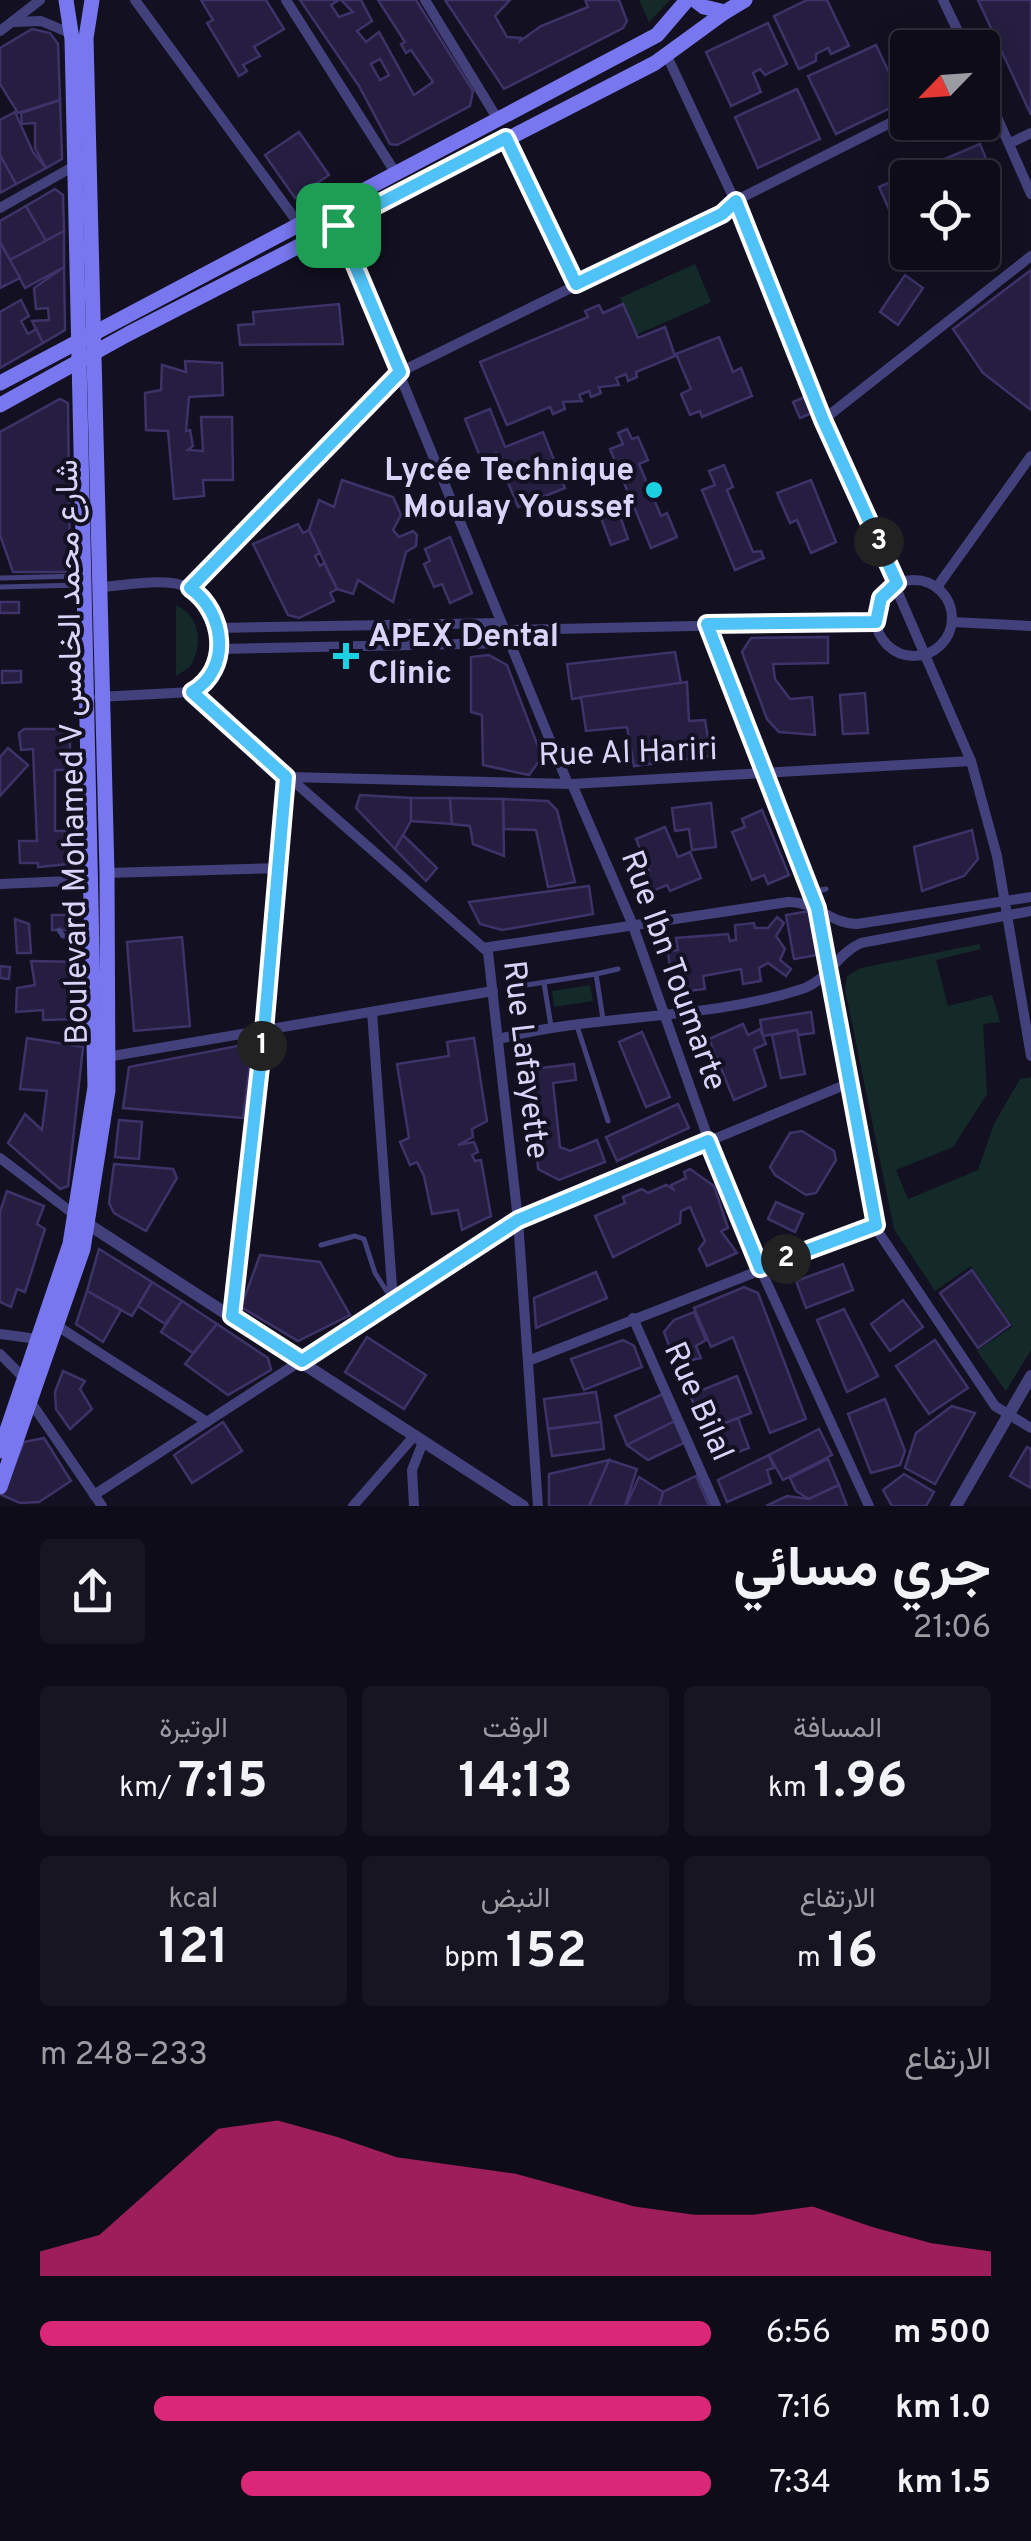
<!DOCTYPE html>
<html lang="ar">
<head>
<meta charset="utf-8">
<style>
	body { margin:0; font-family:Overpass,Vazirmatn,sans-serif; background:#171522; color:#f1f3f6; direction:rtl; height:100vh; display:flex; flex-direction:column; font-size:38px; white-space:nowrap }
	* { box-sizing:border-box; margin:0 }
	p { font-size:32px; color:#9b9ba2 }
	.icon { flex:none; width:55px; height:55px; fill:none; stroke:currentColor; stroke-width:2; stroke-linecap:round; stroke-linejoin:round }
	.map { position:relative; height:1506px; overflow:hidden; direction:ltr }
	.details { display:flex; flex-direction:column; background:#0e0c19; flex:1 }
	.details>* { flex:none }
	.needle { width:65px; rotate:245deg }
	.fabs { position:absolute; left:890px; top:30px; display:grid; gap:20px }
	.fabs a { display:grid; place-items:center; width:110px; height:110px; border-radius:10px; background:#0e0c19; box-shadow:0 5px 25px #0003,0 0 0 2px #2e2c38; font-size:50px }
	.pin { position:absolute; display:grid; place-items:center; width:85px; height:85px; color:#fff; margin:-42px; border-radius:20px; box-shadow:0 5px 15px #0006 }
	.km { position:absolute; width:50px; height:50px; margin:-25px; border-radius:50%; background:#222; color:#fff; font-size:28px; line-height:50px; text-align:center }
	.round { display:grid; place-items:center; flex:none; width:105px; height:105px; border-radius:10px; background:#171522 }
	.overview { display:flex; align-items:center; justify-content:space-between; height:170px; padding:0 40px }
	h1 { font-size:55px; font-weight:700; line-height:75px }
	.figures { display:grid; grid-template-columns:repeat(3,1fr); gap:15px; height:170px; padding:10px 40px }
	.figures div { display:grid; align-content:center; border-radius:10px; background:#171522; text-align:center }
	.figures b { font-size:50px; font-weight:700 }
	.figures small { font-size:28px; font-weight:400 }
	.figures p { font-size:28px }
	.chart { height:280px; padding:20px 40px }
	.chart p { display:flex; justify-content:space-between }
	.chart svg { width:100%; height:180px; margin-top:10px; fill:#db2777; opacity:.7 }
	ul { padding:0 40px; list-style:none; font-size:32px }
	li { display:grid; grid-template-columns:160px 120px 1fr; align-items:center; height:75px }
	li i { height:25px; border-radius:12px; background:#db2777 }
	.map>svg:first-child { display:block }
	.green { fill:#142a29 }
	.building { fill:#251e40; stroke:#3d3369; stroke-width:2.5; fill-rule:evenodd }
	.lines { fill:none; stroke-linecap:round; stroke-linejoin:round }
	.service { stroke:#42417b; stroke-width:5 }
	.minor { stroke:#42417b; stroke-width:10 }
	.tertiary { stroke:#42417b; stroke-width:12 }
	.secondary { stroke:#7877ef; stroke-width:15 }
	.route-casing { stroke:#fff; stroke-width:20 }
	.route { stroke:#4fc3f7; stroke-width:12 }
	.poi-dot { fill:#1bd0e1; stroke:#131021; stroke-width:4 }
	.labels { text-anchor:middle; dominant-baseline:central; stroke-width:8; stroke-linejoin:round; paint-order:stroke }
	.poi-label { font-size:32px; font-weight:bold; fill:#d9d5fa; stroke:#131021; text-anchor:end }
	.street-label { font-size:32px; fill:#d9d5fa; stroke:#131021 }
</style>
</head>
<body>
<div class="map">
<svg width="1031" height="1506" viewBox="0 0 1031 1506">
	<rect width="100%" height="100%" fill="#131021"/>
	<g class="green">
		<polygon points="639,0 670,0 649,22"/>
		<polygon points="695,264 711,302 636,335 620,298"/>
		<path d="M176 605C201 617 203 645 190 667L176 676Z"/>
		<polygon points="979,944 981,949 936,960 948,1006 992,995 1000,1022 983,1024 987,1094 953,1147 896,1170 908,1199 978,1170 994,1124 1020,1079 1031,1077 1031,1350 1006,1391 977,1351 1013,1326 971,1266 935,1291 894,1229 845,989 847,976 861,968"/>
		<polygon points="590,985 593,1001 554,1007 552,991"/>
	</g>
	<g class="building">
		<polygon points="201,0 266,0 284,29 254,47 260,56 243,65 247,71 239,76 207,23 213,20"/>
		<path d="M300 0H339L331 5 339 17 353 12 341 0H361L372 21 357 31 366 42 379 32 414 95 433 82 411 50 406 53 401 44 405 42 378 0H416L473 91 470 106 397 145 390 144 359 86ZM380 59 389 75 380 80 371 64Z"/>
		<polygon points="445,0 510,0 495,16 507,37 521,38 520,41 541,26 588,7 585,0 619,0 627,21 623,28 504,89"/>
		<polygon points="807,0 827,0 849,46 831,54 828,48 816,54 816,61 799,69 774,16"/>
		<polygon points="978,0 1031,0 1031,115"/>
		<polygon points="768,23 787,64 765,75 760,69 753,73 761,92 731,106 706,52"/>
		<polygon points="32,29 50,33 58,44 60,100 18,113 0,84 0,48"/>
		<polygon points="876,45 903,102 836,134 808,76"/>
		<polygon points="797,89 820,139 758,168 735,117"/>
		<polygon points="60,100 62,159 46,168 35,148 35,123 22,124 21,113"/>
		<polygon points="15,112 33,152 46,168 16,184 0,155 0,120"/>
		<polygon points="299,132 329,175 295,198 265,155"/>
		<polygon points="980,144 992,173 981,178 908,178 908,209 892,216 879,187"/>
		<polygon points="0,155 16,184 0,193"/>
		<polygon points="55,189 63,195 64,231 46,241 26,206"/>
		<polygon points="26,206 46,241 10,260 0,242 0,221"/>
		<polygon points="64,231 64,267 25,288 10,260"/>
		<polygon points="0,242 20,278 0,288"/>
		<polygon points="64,267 65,330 43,343 32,321 49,320 48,308 36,309 34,288"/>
		<polygon points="1031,270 1031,410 983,373 953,329"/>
		<polygon points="905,275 923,288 898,325 880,312"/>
		<polygon points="21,300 29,316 21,321 28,334 36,329 43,343 0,368 0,312"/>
		<polygon points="339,304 343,344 240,345 238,325 254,324 253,312"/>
		<polygon points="623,304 638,338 665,327 675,356 636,372 637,377 628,381 626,374 616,378 619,385 599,387 601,393 591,397 589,391 579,395 582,401 563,402 565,409 553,414 550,407 507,425 480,362 588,317 585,311 599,305 603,313"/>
		<polygon points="719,337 733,372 741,368 752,396 702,417 700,411 690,415 681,394 691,389 676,354"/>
		<polygon points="185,361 222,363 223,395 189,397 186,431 190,430 193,446 188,450 203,451 201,417 232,417 233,480 203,480 204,496 174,499 168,431 146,430 145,393 161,390 162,365 186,372"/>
		<polygon points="805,397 812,413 800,418 793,402"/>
		<polygon points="60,399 68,403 70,572 13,572 0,535 0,432"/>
		<polygon points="490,409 505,447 543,432 565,488 518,507 496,453 481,459 465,419"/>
		<polygon points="627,429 632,439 638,437 648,460 639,464 661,516 667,513 677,537 651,548 610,449 623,444 618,433"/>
		<polygon points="724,465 733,487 727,490 753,552 761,551 764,558 735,570 702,490 715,485 709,471"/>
		<polygon points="342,480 393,497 401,515 393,530 399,537 413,531 417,535 416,546 406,552 393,602 358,580 353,594 337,589 309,530 319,500 334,507"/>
		<polygon points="811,480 836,542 811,553 797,520 790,523 777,493"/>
		<polygon points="616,504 628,539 611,545 598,510"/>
		<polygon points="298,524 303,533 309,530 320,553 315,556 320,566 324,563 337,589 330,593 334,601 299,618 288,615 253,544"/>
		<polygon points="450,537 472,593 450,603 442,584 434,587 424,564 430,561 425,549"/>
		<rect x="0" y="602" width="19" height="11"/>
		<polygon points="828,637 828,663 773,664 775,679 790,699 812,697 815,735 779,732 767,719 742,652 751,638"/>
		<polygon points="675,652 681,683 572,699 567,664"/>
		<polygon points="489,655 507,665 542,757 529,775 483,765 482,715 471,712 471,657"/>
		<polygon points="2,671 21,671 21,682 2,683"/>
		<polygon points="687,682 689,721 705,720 711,756 634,766 627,727 586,731 581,697"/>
		<polygon points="865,693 868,733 843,734 840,695"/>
		<polygon points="24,729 70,729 70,770 55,770 55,831 67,831 68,864 38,867 38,863 20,863 19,841 37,841 33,749 21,750 19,733"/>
		<polygon points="8,748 28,765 0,796 0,757"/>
		<polygon points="360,795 411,798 411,821 395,849 356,808"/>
		<polygon points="411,798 450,798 452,824 411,821"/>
		<polygon points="450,798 503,799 504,856 473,844 470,826 452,824"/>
		<polygon points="503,799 548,801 557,810 575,882 548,887 536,830 504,829"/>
		<polygon points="711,803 716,847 692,850 689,829 675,831 672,808"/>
		<polygon points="762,810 789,875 768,884 764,875 752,880 732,832 745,827 742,819"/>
		<polygon points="665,827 678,857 690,852 701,878 670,891 667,885 645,894 636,875 649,870 636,839"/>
		<polygon points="972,830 978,859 964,876 922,891 914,847"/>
		<polygon points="403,835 437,868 426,881 395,849"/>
		<polygon points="589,886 593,914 502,930 480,924 469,902"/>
		<polygon points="810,911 817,955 794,959 786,915"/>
		<rect x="52" y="915" width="16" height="15"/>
		<polygon points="777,917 784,923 776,936 785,949 780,960 791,969 786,976 768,963 759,968 761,981 743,984 741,969 703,976 705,989 688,991 685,973 671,975 668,952 678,950 676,938 728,934 730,941 736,940 735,925 754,923 755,928 768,928"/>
		<polygon points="15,919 29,924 31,953 17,953"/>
		<polygon points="182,937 190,1026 134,1031 127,942"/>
		<polygon points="31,961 80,962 81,1019 43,1020 43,1010 16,1012 17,988 35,985"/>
		<polygon points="0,966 10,967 9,979 0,978"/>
		<polygon points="811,1012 814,1033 798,1035 797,1030 763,1036 760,1020"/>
		<polygon points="743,1024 748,1035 760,1029 766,1044 754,1049 766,1086 734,1100 709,1039"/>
		<polygon points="797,1030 805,1074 781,1078 772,1035"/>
		<polygon points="642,1032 670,1097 646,1107 619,1042"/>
		<polygon points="27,1038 83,1047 68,1186 60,1189 8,1143 25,1114 42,1130 47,1091 20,1089"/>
		<polygon points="474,1038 487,1121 472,1129 473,1137 458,1145 474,1142 478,1152 472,1155 475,1161 481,1160 491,1216 462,1230 458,1210 432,1214 424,1176 417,1162 410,1165 400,1142 409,1138 397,1064 449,1056 447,1042"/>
		<polygon points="253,1043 243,1118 123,1108 129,1067"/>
		<polygon points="574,1064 576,1080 553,1083 560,1147 570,1151 597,1140 605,1162 559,1180 538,1169 532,1069"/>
		<polygon points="678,1104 689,1128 617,1161 606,1137"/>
		<polygon points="119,1120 142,1122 139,1159 115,1157"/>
		<polygon points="802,1131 834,1151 836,1160 816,1193 806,1195 775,1175 770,1167 790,1133"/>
		<polygon points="114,1164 173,1169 177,1178 146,1231 114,1213 109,1203"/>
		<polygon points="690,1169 714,1186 728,1228 721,1231 737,1253 707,1266 699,1249 705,1241 690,1207 681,1211 680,1223 613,1257 595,1216 625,1203 623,1197 642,1189 648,1193 666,1185 673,1189 671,1185 686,1178 684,1172"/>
		<polygon points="7,1191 44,1206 37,1224 45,1229 25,1292 17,1289 11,1307 0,1302 0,1212"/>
		<polygon points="776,1202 803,1214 795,1232 768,1219"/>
		<polygon points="99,1249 152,1282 132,1316 87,1291"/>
		<polygon points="260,1255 320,1262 350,1315 298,1341 241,1307"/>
		<polygon points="843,1264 853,1290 806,1308 796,1281"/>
		<polygon points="972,1270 1010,1325 978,1348 940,1293"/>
		<polygon points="596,1272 607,1298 536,1328 534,1298"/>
		<polygon points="152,1282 182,1301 165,1324 138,1306"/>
		<polygon points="744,1287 758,1293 806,1419 770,1433 733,1337 711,1347 694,1308"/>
		<polygon points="87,1291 121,1310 103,1342 76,1324"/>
		<polygon points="903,1300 923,1327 890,1351 871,1324"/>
		<polygon points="182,1301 217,1324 193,1353 161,1332"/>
		<polygon points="844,1309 878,1376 847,1392 817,1320"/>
		<polygon points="694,1312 706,1340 696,1346 701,1358 682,1362 680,1353 672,1354 664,1332 674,1320"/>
		<polygon points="217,1324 268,1358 271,1370 228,1395 185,1364"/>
		<polygon points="367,1337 426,1375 404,1409 345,1372"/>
		<polygon points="623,1340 634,1346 642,1367 584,1390 571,1359"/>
		<polygon points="935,1340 968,1388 929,1414 896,1366"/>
		<polygon points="63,1371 85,1381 80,1389 92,1409 70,1429 56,1409 55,1392"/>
		<polygon points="737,1376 751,1413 705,1431 690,1395"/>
		<polygon points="596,1392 601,1422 548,1429 544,1399"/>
		<polygon points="663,1394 675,1421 627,1445 615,1416"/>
		<polygon points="885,1399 905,1451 900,1465 871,1473 848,1414"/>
		<polygon points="952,1406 975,1413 935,1484 905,1468 916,1433"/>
		<polygon points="738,1418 749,1448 719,1459 708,1430"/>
		<polygon points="675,1421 684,1443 648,1460 627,1445"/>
		<polygon points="223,1422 242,1451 192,1483 174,1455"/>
		<polygon points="601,1422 604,1449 552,1456 548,1429"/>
		<polygon points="819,1429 832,1455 783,1480 769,1455"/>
		<polygon points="44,1438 71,1481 39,1502 20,1503 2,1495 24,1442"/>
		<polygon points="1027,1447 1031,1449 1031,1488 1010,1476"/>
		<polygon points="769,1455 774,1468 767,1470 771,1483 727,1502 718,1480"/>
		<polygon points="828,1459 839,1485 809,1499 796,1491 790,1478"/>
		<polygon points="609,1460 637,1469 625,1506 589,1506"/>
		<polygon points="609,1460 589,1506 549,1506 549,1474"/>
		<polygon points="904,1474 934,1492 926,1506 892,1506 883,1490"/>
		<polygon points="696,1476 709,1506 659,1506 663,1492"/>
		<polygon points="639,1477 663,1492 659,1506 626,1506"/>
		<polygon points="839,1485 847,1506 766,1506 787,1496 809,1499"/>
	</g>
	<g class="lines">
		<g class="service">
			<polyline points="0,578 82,576"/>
			<polyline points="0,587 82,585"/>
			<polyline points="812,892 826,889"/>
			<polyline points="59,930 63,936 87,936"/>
			<polyline points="596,974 618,969"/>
			<polyline points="544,983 551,1026"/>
			<polyline points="514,987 596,974 603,1019"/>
			<polyline points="577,1026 608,1121"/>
			<polyline points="321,1245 355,1236 364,1239 375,1273 391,1298"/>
		</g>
		<g class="minor">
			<polyline points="135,0 298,223"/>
			<polyline points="286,0 395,172"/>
			<polyline points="425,0 497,118"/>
			<polyline points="943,0 966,48"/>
			<polyline points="15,22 41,21 72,34"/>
			<polyline points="0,31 40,0"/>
			<polyline points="667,56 735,201 823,420 971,761 997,856 1031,1056"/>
			<polyline points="982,83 1031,194"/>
			<polyline points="506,138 576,285"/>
			<polyline points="1010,143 1031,133"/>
			<polyline points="0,208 76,165"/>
			<polyline points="338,225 568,784"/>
			<polyline points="823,420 1031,256"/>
			<circle cx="914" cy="618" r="38"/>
			<polyline points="937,587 1031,456"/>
			<polyline points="189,588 400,372 721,214 735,201 908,114"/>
			<polyline points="952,622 1031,626"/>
			<polyline points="707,625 768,774 817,909 847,1084 879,1233 995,1406 1031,1428"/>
			<polyline points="217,628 502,623"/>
			<polyline points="505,630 876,622"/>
			<polyline points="219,649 511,643"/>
			<polyline points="192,692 488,952 518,1220 538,1506"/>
			<path d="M99 697 192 692C230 671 228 604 187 587 164 577 124 586 99 587"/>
			<polyline points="288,777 572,784 971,761"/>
			<polyline points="572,784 632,923 709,1141 760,1268 869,1506"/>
			<polyline points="107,873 279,868"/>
			<polyline points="0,884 93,880"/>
			<path d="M483 948 788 902C814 901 831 924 857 924L1031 897"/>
			<polyline points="372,1012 393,1301"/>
			<path d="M499 1039C598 1013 704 1021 802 989 829 980 836 954 861 943L1031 911"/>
			<polyline points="101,1058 493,991"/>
			<polyline points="0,1158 75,1215"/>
			<polyline points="231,1316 286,777"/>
			<polyline points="633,1318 716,1506"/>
			<polyline points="59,1327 207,1422"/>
			<polyline points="0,1334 37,1339"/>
			<polyline points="0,1354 25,1379"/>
			<polyline points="528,1361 876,1225"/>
			<polyline points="28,1398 102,1506"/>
			<polyline points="94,1495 518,1220 847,1084"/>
			<polyline points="353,1506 415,1435"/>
			<polyline points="414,1506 412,1470 423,1442"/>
		</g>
		<g class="tertiary">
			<polyline points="80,1219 523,1506"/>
			<polyline points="956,1506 1031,1376"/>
		</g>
		<g class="secondary">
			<polyline points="695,0 704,7 725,12 745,0"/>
			<polyline points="0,383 657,35 687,0"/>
			<polyline points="0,405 128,334 655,63 725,12"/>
			<polyline points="0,1451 70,1244 95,1087 72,39 66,0"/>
			<polyline points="0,1487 83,1249 108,1090 107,873 86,38 92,0"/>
		</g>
	</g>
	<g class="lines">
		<defs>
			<path id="route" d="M506 138 576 284 722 214 736 201 823 420 897 583 881 598 876 622 707 624 817 908 876 1225 760 1268 708 1141 518 1220 302 1361 232 1316 264 1031 286 777 192 692C232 669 225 612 190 588L400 372 338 225Z"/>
		</defs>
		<use href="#route" class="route-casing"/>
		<use href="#route" class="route"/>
	</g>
	<g class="poi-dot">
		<circle cx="654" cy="490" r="10"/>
		<path d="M341 641h10v10h10v10h-10v10h-10v-10h-10v-10h10z"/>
	</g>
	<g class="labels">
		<g class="poi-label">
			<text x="634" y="472">Lycée Technique<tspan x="634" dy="37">Moulay Youssef</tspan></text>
			<text x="368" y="638" text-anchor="start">APEX Dental<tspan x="368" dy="37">Clinic</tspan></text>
		</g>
		<g class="street-label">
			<text transform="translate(74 752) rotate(-91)">Boulevard Mohamed V شارع محمد الخامس</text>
			<text transform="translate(628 754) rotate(-2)">Rue Al Hariri</text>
			<text transform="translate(672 971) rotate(70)">Rue Ibn Toumarte</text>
			<text transform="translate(524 1060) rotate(83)">Rue Lafayette</text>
			<text transform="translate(697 1402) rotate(66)">Rue Bilal</text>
		</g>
	</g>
</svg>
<div class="fabs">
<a><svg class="needle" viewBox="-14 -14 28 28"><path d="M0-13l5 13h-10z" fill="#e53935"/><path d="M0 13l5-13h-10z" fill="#9b9ba2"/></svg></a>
<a><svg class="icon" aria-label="locate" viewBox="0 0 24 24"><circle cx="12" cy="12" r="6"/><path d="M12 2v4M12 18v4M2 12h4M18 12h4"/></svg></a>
</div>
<div class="pin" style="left:338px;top:225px;background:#1e9e55"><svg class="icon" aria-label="arrive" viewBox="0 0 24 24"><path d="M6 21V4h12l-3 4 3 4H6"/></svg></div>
<b class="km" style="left:262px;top:1046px">1</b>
<b class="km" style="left:786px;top:1259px">2</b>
<b class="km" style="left:879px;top:542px">3</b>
</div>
<section class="details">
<div class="overview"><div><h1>جري مسائي</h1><p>21:06</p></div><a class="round"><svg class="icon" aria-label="share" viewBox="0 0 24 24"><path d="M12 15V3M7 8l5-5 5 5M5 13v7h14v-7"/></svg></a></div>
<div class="figures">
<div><p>المسافة</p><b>1.96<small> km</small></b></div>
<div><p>الوقت</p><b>14:13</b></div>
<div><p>الوتيرة</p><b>7:15<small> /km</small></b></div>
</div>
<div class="figures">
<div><p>الارتفاع</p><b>16<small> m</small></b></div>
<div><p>النبض</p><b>152<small> bpm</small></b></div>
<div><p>kcal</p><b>121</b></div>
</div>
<div class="chart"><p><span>الارتفاع</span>233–248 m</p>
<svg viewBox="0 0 160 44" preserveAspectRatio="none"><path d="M0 44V38L10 34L20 21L30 8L40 6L50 10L60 15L70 17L80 19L90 23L100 27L110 29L120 29L130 27L140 32L150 36L160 38V44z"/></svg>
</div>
<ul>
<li><b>500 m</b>6:56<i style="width:100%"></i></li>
<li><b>1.0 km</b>7:16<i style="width:83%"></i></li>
<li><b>1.5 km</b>7:34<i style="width:70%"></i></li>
</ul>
</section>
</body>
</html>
